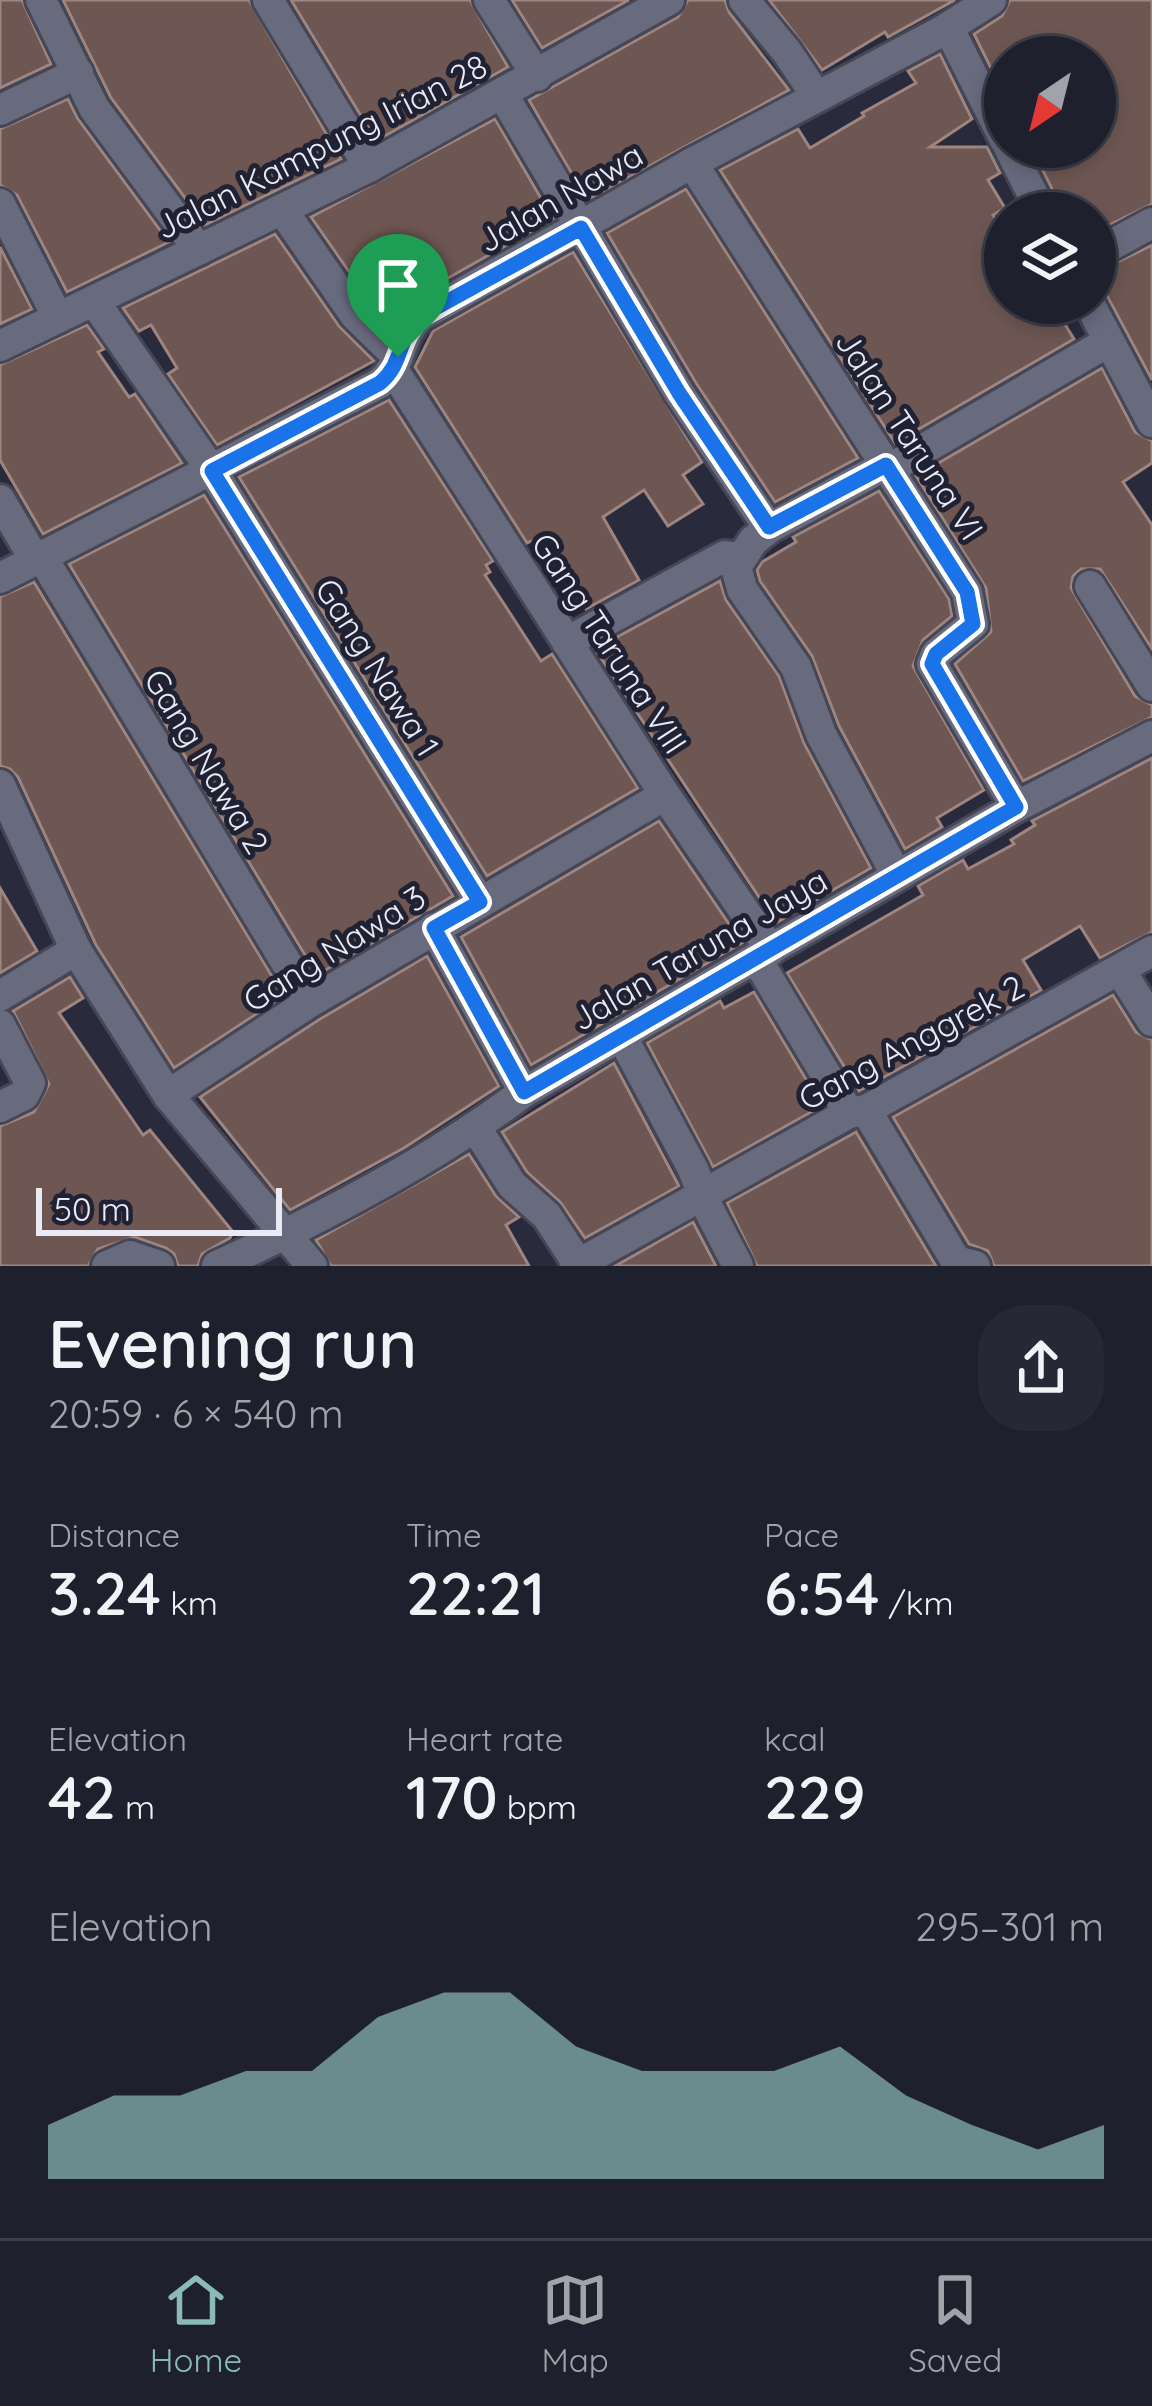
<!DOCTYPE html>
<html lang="en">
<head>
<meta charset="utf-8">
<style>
	body { margin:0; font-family:Quicksand,sans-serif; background:#272835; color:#f1f3f6; height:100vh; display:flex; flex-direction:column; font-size:45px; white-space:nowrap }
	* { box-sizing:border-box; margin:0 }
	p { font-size:39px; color:#a1a3aa }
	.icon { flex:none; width:66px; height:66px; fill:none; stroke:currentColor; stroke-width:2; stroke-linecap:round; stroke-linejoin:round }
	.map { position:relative; height:1266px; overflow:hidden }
	.sheet { display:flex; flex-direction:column; background:#1f202d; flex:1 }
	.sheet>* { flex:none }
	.needle { width:78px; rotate:215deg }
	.controls { position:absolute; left:984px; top:36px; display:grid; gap:24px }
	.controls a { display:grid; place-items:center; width:132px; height:132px; border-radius:50%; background:#1f202d; box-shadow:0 6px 18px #0003,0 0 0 3px #3c3e49; font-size:60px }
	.scale { position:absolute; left:36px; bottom:30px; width:246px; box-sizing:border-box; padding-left:12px; border:6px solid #e9eaf6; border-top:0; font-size:33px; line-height:42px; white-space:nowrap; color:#e9eaf6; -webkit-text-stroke:9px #202132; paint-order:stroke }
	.pin { position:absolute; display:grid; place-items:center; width:102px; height:102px; color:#fff; margin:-123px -51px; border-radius:50% 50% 50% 0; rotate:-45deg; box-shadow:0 0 12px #0007 }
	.pin .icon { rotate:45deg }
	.round { display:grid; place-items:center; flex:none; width:126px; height:126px; border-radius:48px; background:#272835 }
	.head { display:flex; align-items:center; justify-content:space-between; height:204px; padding:0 48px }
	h1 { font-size:66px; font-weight:600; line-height:90px }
	.metrics { display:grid; grid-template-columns:repeat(3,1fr); gap:18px; height:204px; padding:12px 48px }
	.metrics div { display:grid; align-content:center }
	.metrics b { font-size:60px; font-weight:600 }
	.metrics small { font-size:33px; font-weight:400 }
	.metrics p { font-size:33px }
	.chart { height:336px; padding:24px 48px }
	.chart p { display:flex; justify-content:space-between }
	.chart svg { width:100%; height:216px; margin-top:12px; fill:#8bbbb9; opacity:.7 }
	.tab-bar { display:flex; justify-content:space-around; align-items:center; height:168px; border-top:3px solid #3c3e49; background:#1f202d; font-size:33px; color:#a1a3aa }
	.tab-bar a { display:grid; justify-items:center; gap:6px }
	.tab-bar .selected { color:#8bbbb9 }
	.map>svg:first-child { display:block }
	.building { fill:#6e5752; stroke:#9e8580; stroke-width:3 }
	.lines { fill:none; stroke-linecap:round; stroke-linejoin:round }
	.street-casing { stroke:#464756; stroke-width:36 }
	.street { stroke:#686a7e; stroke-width:30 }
	.route-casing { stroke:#fff; stroke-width:24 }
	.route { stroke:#1a73e8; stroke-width:15 }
	.labels { text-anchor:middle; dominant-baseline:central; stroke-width:10; stroke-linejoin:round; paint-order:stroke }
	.street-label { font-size:33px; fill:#e9eaf6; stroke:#202132 }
</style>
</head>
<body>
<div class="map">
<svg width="1152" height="1266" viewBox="0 0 1152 1266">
	<rect width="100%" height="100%" fill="#292a3c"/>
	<g class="building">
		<polygon points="0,0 22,0 51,64 0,88"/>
		<polygon points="63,0 249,0 341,159 205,225 111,98"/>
		<polygon points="291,0 470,0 508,67 376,141"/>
		<polygon points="512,0 629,0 542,48"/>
		<polygon points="688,0 725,0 729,12 789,90 587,200 529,100 678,17"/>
		<polygon points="769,0 955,0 888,37 885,32 822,70"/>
		<polygon points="1010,0 1152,0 1152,204 1095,232 1095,213 1064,213 1031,147 1095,147 1095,57 1005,57 1005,97 974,34 1002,16"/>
		<polygon points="940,54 972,119 930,147 987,147 1000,173 988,180 1005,208 993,215 1005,235 1005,303 1042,303 1051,317 1058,313 1074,339 895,443 720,170 798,129 810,148 864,116 862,113 916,83 908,71"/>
		<polygon points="68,99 78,119 169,242 67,292 17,195 0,185 0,129"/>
		<polygon points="495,119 553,219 411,299 391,323 370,302 311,217"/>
		<polygon points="686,189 858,458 775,502 696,383 607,233"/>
		<polygon points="275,234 339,326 374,361 217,445 168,374 177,368 151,325 139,331 123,308"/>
		<polygon points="1152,245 1152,380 1106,294 1095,285 1095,273"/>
		<polygon points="0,247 32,309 0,324"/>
		<polygon points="573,252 702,462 683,475 703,504 668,526 644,490 603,517 639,580 586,609 543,535 527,543 415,367 433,331"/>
		<polygon points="87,325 104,349 98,352 129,397 135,394 182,463 43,534 0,460 0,365"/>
		<polygon points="1102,368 1135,432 1152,441 1152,463 1123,482 1152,525 1152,649 1100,569 1081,569 1073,576 1071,588 1135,696 1152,705 1152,717 1023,781 955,664 991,632 986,588 916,476"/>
		<polygon points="389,400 493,561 486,565 490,572 485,575 508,610 541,661 552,654 638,788 487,876 239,477"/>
		<polygon points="879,491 949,599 952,616 923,640 913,666 984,790 937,818 942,827 905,849 839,726 812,656 760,581 757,570 762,562 796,542 793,537"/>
		<polygon points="204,495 453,896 317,975 69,564"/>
		<polygon points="720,581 726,600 779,676 804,743 871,868 776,923 595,649"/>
		<polygon points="34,582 284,996 174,1068 96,945 18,777 10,769 0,766 0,597"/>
		<polygon points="1152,758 1152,932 1100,958 1080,926 1023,960 1041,990 859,1091 787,973 923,895 918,886 963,860 968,869 1014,844 1011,840 1035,825 1032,821"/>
		<polygon points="659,821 742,943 531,1065 461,937"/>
		<polygon points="0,888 37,951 0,973"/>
		<polygon points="427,956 499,1086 404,1148 290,1210 200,1097 320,1019"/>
		<polygon points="70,977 83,998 59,1013 143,1135 150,1130 233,1232 230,1238 202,1254 198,1266 178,1266 174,1254 166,1248 135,1237 98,1249 88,1266 0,1266 0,1126 34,1112 49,1084 13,1011"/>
		<polygon points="754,992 822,1106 713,1167 647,1043 720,1001 724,1008"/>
		<polygon points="1113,995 1136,1032 1152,1040 1152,1266 994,1266 988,1251 969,1244 893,1117"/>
		<polygon points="614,1063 679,1186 585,1238 560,1202 527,1172 502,1132"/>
		<polygon points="856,1132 936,1266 757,1266 727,1203"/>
		<polygon points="469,1154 496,1196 519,1217 506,1225 529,1266 331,1266 316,1240"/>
		<polygon points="693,1222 716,1266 615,1266"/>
	</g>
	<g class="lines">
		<defs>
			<g id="street">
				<polyline points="41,0 94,108 199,250"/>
				<polyline points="268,0 369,167"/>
				<polyline points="489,0 537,76"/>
				<polyline points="744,0 787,52 817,97"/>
				<polyline points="944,30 953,37 1005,140"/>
				<polyline points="503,95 679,393 769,528"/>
				<polyline points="0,110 78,73"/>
				<polyline points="1009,147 1042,213"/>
				<polyline points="692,163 967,592 973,624 936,654 932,664 1016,807"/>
				<polyline points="0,204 58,318"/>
				<polyline points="283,211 355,315 398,357"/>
				<polyline points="1095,254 1152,223"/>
				<polyline points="94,301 212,471 480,902"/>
				<polyline points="1089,303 1152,422"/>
				<polyline points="0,346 369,167 669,0"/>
				<polyline points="394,371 665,795 771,950"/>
				<polyline points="0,500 35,560"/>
				<polyline points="42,557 310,1002"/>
				<path d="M0 578 380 383C404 363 396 339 421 316L692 163 944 30 991 0"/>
				<polyline points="1090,586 1152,686"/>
				<polyline points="567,642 725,556 740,558"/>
				<polyline points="0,785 76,950 168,1095 312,1266"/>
				<polyline points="897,876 821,734 796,667 742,589 736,567 753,541 769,528 886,465 898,464 1108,342"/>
				<polyline points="434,928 524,1092"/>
				<polyline points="756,958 849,1113"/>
				<polyline points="1120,970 1152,1021"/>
				<polyline points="0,996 76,950"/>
				<polyline points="0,1025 30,1083 24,1095 0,1107"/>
				<polyline points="622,1037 693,1169 708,1208 738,1266"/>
				<polyline points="168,1095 310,1002 665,795"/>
				<polyline points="866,1110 956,1261 975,1266"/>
				<polyline points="476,1128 512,1185 547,1216 578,1264"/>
				<polyline points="107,1266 130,1256 159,1266"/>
				<path d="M217 1266C323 1218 431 1162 524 1092L1016 807 1152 736"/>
				<polyline points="575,1266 849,1113 866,1110 1152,951"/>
			</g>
		</defs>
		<use href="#street" class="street-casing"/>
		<use href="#street" class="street"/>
	</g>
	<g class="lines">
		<defs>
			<path id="route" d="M581 228 679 393 769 527 886 465 967 592 973 624 936 654 932 664 1016 807 524 1092 434 928 480 902 212 471 380 383C404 363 396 339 421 316Z"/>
		</defs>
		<use href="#route" class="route-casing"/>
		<use href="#route" class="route"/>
	</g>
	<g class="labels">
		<g class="street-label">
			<text transform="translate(321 146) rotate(-27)">Jalan Kampung Irian 28</text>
			<text transform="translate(560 197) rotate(-30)">Jalan Nawa</text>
			<text transform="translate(910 435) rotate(57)">Jalan Taruna VI</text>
			<text transform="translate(610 643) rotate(57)">Gang Taruna VIII</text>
			<text transform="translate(378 667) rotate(58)">Gang Nawa 1</text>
			<text transform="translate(207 761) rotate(59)">Gang Nawa 2</text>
			<text transform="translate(334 948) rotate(-32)">Gang Nawa 3</text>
			<text transform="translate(699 949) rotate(-30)">Jalan Taruna Jaya</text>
			<text transform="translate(911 1042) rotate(-28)">Gang Anggrek 2</text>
		</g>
	</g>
</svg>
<div class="controls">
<a><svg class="needle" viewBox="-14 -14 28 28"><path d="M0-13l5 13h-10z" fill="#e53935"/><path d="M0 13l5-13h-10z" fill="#a1a3aa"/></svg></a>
<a><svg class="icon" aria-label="layers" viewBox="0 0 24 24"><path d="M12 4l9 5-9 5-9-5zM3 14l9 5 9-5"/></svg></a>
</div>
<div class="scale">50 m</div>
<div class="pin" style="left:398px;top:357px;background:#1e9e55"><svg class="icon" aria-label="arrive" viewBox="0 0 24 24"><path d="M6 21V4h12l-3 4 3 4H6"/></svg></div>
</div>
<section class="sheet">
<div class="head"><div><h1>Evening run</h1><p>20:59 · 6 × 540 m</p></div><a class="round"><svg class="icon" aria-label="share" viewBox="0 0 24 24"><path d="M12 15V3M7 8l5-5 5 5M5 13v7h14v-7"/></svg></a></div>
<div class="metrics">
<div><p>Distance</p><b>3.24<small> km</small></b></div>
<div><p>Time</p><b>22:21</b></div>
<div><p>Pace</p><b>6:54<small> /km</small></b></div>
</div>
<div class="metrics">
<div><p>Elevation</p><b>42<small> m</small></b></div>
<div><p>Heart rate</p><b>170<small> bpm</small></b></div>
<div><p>kcal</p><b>229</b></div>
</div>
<div class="chart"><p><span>Elevation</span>295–301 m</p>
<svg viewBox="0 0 160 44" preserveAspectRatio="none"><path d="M0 44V33L10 27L20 27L30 22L40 22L50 11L60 6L70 6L80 17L90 22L100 22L110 22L120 17L130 27L140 33L150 38L160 33V44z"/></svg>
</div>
</section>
<nav class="tab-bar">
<a class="selected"><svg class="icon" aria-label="home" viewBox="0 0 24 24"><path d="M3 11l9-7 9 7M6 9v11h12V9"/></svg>Home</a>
<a><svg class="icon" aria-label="map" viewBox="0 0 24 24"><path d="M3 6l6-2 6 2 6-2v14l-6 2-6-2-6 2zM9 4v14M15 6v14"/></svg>Map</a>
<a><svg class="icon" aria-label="saved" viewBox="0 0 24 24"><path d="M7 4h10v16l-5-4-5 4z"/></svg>Saved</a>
</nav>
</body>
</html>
